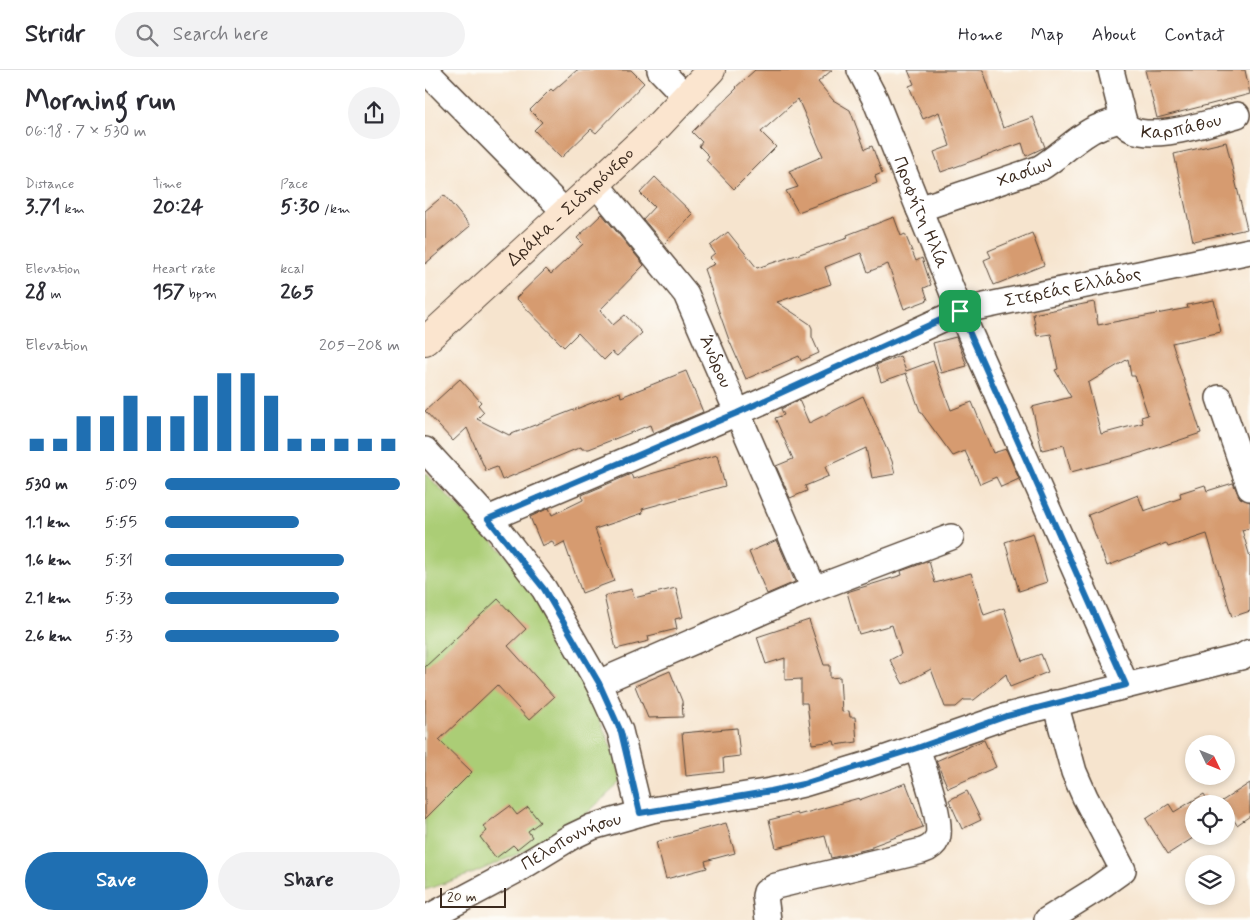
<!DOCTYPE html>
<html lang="en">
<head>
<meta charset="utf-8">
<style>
	body { margin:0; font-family:Mynerve,sans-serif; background:#f2f2f3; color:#2b2b33; height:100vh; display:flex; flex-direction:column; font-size:19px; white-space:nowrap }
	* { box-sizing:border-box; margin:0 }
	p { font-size:16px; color:#7c7c81 }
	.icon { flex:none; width:28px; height:28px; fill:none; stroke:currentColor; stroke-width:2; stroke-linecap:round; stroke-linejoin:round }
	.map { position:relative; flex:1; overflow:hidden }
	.panel { display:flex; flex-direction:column; background:#fff; width:425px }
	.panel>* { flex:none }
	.needle { width:32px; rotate:133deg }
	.tools { position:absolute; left:760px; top:665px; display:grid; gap:10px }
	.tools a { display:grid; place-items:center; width:50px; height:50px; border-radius:50%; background:#fff; box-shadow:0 2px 8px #0003; font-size:25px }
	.scale { position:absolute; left:15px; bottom:12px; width:66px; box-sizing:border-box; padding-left:5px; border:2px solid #3b2a1e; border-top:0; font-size:14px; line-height:18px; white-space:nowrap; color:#3b2a1e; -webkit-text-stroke:4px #fdfcf7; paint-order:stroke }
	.pin { position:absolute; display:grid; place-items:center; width:42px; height:42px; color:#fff; margin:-21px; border-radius:10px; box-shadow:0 2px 8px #0006 }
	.round { display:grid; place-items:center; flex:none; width:52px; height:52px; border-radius:26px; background:#f2f2f3 }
	.head { display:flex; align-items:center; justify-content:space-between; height:85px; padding:0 25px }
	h1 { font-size:28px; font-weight:800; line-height:38px }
	.stats { display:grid; grid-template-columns:repeat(3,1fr); gap:8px; height:85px; padding:5px 25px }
	.stats div { display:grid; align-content:center }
	.stats b { font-size:21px; font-weight:800 }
	.stats small { font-size:14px; font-weight:400 }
	.stats p { font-size:14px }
	.chart { height:140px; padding:10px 25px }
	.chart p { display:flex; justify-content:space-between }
	.chart svg { width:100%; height:90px; margin-top:5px; stroke:#1f6fb2; stroke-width:6 }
	.cta { display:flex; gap:10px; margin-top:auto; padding:10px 25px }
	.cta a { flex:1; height:58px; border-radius:30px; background:#1f6fb2; color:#fff; font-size:20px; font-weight:800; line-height:58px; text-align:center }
	.cta a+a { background:#f2f2f3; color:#2b2b33 }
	ul { padding:0 25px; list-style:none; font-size:16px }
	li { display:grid; grid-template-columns:80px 60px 1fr; align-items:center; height:38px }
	li i { height:12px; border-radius:6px; background:#1f6fb2 }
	header { display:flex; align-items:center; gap:30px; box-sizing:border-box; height:70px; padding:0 25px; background:#fff; border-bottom:1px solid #e1e1e2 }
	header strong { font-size:24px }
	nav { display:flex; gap:28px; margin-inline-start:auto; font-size:18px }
	.search { width:350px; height:45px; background:#f2f2f3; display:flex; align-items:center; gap:12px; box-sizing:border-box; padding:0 18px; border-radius:28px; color:#7c7c81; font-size:19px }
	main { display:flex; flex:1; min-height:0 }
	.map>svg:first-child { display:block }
	.green { fill:#abcd76; stroke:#737c4a }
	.building { fill:#d69b6f; fill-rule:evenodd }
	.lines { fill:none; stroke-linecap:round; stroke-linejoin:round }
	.street-casing { stroke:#574638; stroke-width:28 }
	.secondary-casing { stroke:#574638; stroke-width:30 }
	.street { stroke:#fff; stroke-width:25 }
	.secondary { stroke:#fbe5cf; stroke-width:28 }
	.route-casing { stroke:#fff; stroke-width:10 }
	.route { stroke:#1f6fb2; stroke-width:6 }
	.labels { text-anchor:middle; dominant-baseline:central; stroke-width:5; stroke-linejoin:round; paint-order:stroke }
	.street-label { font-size:18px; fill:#3b2a1e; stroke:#fdfcf7 }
</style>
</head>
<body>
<header>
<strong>Stridr</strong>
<div class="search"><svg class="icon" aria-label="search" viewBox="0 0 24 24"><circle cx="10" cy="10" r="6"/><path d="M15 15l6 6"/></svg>Search here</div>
<nav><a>Home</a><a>Map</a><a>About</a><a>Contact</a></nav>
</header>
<main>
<section class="panel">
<div class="head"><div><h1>Morning run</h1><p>06:18 · 7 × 530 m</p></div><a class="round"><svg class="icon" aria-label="share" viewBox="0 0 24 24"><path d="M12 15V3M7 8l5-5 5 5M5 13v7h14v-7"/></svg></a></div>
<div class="stats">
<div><p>Distance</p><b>3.71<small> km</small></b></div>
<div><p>Time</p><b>20:24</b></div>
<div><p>Pace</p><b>5:30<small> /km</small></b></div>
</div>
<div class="stats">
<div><p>Elevation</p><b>28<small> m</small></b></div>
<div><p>Heart rate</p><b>157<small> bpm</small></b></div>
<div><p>kcal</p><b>265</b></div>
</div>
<div class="chart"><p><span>Elevation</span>205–208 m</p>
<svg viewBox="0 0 160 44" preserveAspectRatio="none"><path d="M5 44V38M15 44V38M25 44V27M35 44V27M45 44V17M55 44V27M65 44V27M75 44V17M85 44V6M95 44V6M105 44V17M115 44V38M125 44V38M135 44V38M145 44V38M155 44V38"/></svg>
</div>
<ul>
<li><b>530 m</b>5:09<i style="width:100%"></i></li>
<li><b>1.1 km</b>5:55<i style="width:57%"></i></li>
<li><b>1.6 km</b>5:31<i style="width:76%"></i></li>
<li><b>2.1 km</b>5:33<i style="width:74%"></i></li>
<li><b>2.6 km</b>5:33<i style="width:74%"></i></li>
</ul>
<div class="cta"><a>Save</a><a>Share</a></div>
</section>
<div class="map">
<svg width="825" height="850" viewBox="0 0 825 850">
	<rect width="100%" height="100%" fill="#fdfcf7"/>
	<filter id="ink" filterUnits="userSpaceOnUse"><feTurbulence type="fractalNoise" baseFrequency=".02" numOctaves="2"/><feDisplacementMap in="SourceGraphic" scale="10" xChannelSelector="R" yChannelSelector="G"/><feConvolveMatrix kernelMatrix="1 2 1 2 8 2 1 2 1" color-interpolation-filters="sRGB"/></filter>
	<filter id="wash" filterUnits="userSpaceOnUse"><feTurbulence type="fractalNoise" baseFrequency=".0096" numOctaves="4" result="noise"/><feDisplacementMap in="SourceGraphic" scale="20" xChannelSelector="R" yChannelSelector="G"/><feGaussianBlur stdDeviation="1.12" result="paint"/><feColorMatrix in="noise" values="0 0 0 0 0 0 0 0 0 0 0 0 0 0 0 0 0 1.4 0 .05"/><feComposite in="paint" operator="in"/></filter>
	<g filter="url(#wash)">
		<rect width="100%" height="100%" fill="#f6e4ce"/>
		<polygon class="green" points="0,403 86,490 134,558 150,590 189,684 197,711 160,745 109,777 49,803 0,820"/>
		<g id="blocks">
			<g class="building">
				<polygon points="152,0 206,0 219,13 171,63 166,59 136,88 109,60 117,52 105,40 126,19 128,21"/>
				<polygon points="330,0 407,0 393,12 408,30 425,40 440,79 447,76 457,103 450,106 452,113 373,142 361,121 373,117 364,101 398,86 373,29 336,62 351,77 309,119 281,90 284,86 274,76 277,72 267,62 312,18 311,17"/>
				<polygon points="483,0 558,0 578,58 608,47 620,77 601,86 597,73 516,102 509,82 525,76 514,42 498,49 484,16 489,14"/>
				<polygon points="720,0 820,0 825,24 732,48"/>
				<polygon points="801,72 822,159 768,171 749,84"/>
				<polygon points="230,107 268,144 239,174 218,149 229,137 215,123"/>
				<polygon points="19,125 45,156 0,194 0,141"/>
				<polygon points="177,144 219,195 175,240 188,255 200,245 217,263 192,286 187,282 179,290 153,263 139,277 91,228 121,199 126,204 158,174 152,168"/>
				<polygon points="469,147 476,166 480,164 491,191 497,188 506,215 499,218 503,230 479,239 463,194 443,202 436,183 400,197 406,214 352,232 385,254 387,258 387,267 394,283 376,291 374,286 321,309 304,270 279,199 290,194 284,188 290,183 285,176 303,162 332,198 423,168 422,165"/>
				<polygon points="607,163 619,195 569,215 559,190 566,187 563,181"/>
				<path d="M789 230 796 262 747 273 776 363 710 385 646 402 639 375 617 380 607 337 646 327 630 300 633 299 626 264 612 266 608 244 669 232 673 255 763 238 762 235ZM703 289 706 306H710L723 345 716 347 718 353 676 364 663 313Z"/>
				<polygon points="531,267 542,296 516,303 508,273"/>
				<polygon points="475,286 481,301 508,291 526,340 547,332 568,383 581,379 594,409 576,417 571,407 555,414 540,381 528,386 495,341 481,303 456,312 451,295"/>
				<polygon points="261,301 278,342 228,363 225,355 164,379 157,379 156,377 77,410 72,397 61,401 42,358 28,371 0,341 35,309 56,332 53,335 59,342 52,349 84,365 195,322 196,327"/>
				<polygon points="438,326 467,391 470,404 447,408 441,378 400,397 404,406 380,416 382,421 365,428 351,396 368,389 350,348 359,345 356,339 374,330 384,353"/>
				<polygon points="292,385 300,416 217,439 218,443 170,459 189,511 157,523 139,472 130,477 127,471 117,476 105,447 124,438 127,445 158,430 157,425 206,404 208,409"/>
				<polygon points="808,413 815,428 825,432 825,458 817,460 825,487 825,541 807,547 782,464 743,477 741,473 682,496 663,445 713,425 719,441 756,428 755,423 780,415 782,421"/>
				<polygon points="608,463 622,512 594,521 580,472"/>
				<polygon points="352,470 370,512 342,524 324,482"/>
				<polygon points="504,491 510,513 546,503 559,545 579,538 597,591 616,584 623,602 585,617 581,604 549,630 539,630 531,637 520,637 506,599 478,614 465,590 476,584 467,555 434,564 422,522 477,505 476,501"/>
				<polygon points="251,518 258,547 250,549 252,559 223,566 224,571 191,579 179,526 207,519 209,528"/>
				<polygon points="73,529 101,559 83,576 129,627 104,650 72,615 14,670 47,702 0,749 0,597"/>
				<polygon points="384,550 399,595 405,595 405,608 415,607 417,642 424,641 425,647 430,647 432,672 410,675 409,671 387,674 382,633 376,633 376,609 360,610 360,588 341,594 332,567"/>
				<polygon points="245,601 257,631 258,647 223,648 210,616"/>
				<polygon points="312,658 315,686 298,688 299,702 261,706 257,663"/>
				<polygon points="559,670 571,697 523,718 511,691"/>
				<polygon points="481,713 498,757 447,776 447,778 406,788 400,766 351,778 344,750 372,743 373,745 434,728 434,730"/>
				<polygon points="825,713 825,746 812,755 801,738 801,734 799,734 797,731"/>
				<polygon points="542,721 556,750 537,759 524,730"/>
				<polygon points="779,724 785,734 769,734 769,766 771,766 743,784 721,749 744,734 749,742"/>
				<polygon points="85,736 92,745 103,737 115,752 103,761 107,767 92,779 88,775 71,788 55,767 62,761 58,756"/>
				<polygon points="301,753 310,783 280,791 282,798 241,809 231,772"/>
			</g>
		</g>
	</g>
	<g filter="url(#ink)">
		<use href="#blocks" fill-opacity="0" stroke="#574638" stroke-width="1"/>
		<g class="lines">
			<defs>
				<g id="street">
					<polyline points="0,0 140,142"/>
					<polyline points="235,0 261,27"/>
					<path id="s1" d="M435 0 450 29 535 241 701 615"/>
					<path id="s2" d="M686 0 699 52C712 78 790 51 812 45"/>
					<path id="s3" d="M171 114 261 224 389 519"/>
					<path id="s4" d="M494 139 615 98C630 89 643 76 658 66 670 57 684 53 698 49"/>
					<polyline points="794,328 825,418"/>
					<polyline points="0,380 75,462 119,519 173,613 195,661 215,743"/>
					<path id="s5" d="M63 449 312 343 535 241 825 181"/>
					<polyline points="173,613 389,519 526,467"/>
					<path id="s6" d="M0 849 92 800 146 767 167 757 227 740 346 721 378 714 444 694 582 646 816 587 825 582"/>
					<path d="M343 850 340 826 341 822 351 816 497 781C503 779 509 776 512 769 519 754 498 697 492 678"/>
					<polyline points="622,850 670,820 698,800 660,727 649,702 630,633"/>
				</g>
				<g id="secondary">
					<path id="s7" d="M0 271 171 114 233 56 286 0"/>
				</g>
			</defs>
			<use href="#street" class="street-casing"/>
			<use href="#secondary" class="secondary-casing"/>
			<use href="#street" class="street"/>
			<use href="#secondary" class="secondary"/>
		</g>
	</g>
	<g class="lines" filter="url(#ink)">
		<defs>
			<polygon id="route" points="535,241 701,615 582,646 492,678 378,714 346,721 215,743 196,662 174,613 119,519 63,449 312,343"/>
		</defs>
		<use href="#route" class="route-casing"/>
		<use href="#route" class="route"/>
	</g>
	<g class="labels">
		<g class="street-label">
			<text stroke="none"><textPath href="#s2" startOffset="115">Καρπάθου</textPath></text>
			<text stroke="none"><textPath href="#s4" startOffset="112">Χασίων</textPath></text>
			<text stroke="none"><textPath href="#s7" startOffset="198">Δράμα - Σιδηρόνερο</textPath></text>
			<text stroke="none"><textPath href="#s1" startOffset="155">Προφήτη Ηλία</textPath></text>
			<text stroke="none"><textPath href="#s5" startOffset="631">Στερεάς Ελλάδος</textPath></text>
			<text stroke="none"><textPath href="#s3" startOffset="216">Άνδρου</textPath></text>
			<text stroke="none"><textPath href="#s6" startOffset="166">Πελοποννήσου</textPath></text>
		</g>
	</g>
</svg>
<div class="tools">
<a><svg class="needle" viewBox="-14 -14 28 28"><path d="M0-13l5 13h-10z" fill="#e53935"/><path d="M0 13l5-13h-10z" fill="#7c7c81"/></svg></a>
<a><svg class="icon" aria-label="locate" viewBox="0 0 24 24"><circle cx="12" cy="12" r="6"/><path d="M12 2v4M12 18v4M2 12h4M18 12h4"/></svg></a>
<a><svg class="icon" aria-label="layers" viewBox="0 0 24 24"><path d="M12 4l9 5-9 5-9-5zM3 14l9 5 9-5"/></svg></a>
</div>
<div class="scale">20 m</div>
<div class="pin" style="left:535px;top:241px;background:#1e9e55"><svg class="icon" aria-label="arrive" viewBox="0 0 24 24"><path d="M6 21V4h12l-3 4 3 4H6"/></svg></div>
</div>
</main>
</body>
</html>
